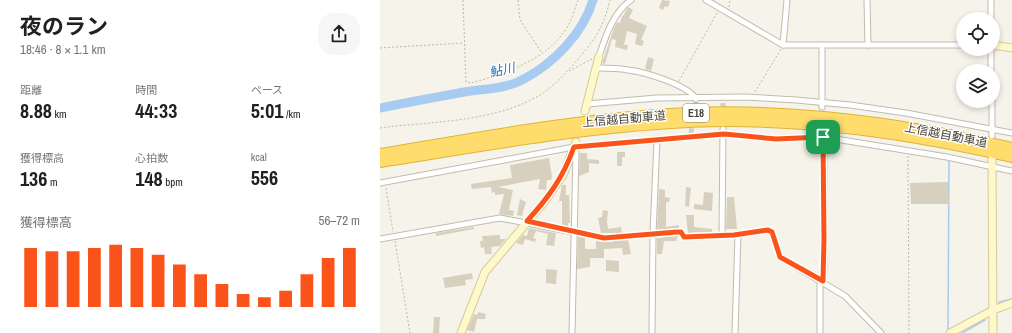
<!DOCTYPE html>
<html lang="ja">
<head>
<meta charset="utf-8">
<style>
	body { margin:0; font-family:"Archivo Narrow","Noto Sans JP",sans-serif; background:#f6f6f6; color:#202124; height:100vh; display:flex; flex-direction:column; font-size:15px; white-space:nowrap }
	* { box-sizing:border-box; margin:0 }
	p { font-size:13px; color:#757577 }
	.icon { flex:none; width:22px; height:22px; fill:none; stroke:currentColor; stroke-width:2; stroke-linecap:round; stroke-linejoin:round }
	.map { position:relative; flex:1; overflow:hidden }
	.drawer { display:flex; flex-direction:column; background:#fff; width:380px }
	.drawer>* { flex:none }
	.fabs { position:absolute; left:576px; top:12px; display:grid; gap:8px }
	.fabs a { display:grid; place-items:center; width:44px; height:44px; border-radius:50%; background:#fff; box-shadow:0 2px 6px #0003; font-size:20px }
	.pin { position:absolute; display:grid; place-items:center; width:34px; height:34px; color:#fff; margin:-17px; border-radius:8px; box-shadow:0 2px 6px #0006 }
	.round { display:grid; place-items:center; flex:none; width:42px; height:42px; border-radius:16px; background:#f6f6f6 }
	.head { display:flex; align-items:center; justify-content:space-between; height:68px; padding:0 20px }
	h1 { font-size:22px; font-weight:700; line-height:30px }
	.figures { display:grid; grid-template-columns:repeat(3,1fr); gap:6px; height:68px; padding:4px 20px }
	.figures div { display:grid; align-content:center }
	.figures b { font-size:20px; font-weight:700 }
	.figures small { font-size:11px; font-weight:400 }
	.figures p { font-size:11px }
	.chart { height:112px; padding:8px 20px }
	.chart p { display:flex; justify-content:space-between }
	.chart svg { width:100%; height:72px; margin-top:4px; stroke:#fb541b; stroke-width:6 }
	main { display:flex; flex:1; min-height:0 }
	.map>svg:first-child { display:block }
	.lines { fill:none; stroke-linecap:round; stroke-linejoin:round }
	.stream { stroke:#a7cbf1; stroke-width:1.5 }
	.river { stroke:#a7cbf1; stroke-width:9 }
	.building { fill:#d7d0bf }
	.street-tunnel { stroke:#d3d0c6; stroke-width:5; stroke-dasharray:5 2.5; stroke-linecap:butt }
	.street-casing { stroke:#c1bcac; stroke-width:7 }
	.secondary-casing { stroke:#d5cb9a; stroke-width:9 }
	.highway-casing { stroke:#dfb33a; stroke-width:12 }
	.path { stroke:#c3b99e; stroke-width:1; stroke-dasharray:2 2; stroke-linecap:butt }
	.street { stroke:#fff; stroke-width:5 }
	.secondary { stroke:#fff8cb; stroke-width:7 }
	.highway { stroke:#fedd6c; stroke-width:10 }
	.route-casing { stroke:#fff; stroke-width:8 }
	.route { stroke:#fb541b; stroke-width:5 }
	.labels { text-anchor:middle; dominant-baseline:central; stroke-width:3; stroke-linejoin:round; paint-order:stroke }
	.shield { fill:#fff; stroke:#807c74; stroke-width:1 }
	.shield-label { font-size:11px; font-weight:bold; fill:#494438 }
	.street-label { font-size:12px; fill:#494438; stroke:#fff }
	.water-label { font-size:13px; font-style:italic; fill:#2f70b7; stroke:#fff }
</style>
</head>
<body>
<main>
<section class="drawer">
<div class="head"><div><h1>夜のラン</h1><p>18:46 · 8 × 1.1 km</p></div><a class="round"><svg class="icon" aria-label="share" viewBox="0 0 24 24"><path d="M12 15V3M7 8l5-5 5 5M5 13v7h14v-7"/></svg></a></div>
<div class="figures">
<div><p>距離</p><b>8.88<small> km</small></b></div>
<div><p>時間</p><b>44:33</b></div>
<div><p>ペース</p><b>5:01<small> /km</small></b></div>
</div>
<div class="figures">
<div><p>獲得標高</p><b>136<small> m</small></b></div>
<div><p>心拍数</p><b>148<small> bpm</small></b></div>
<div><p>kcal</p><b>556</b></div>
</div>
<div class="chart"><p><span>獲得標高</span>56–72 m</p>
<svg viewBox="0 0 160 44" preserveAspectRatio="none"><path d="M5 44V8M15 44V10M25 44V10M35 44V8M45 44V6M55 44V8M65 44V12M75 44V18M85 44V24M95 44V30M105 44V36M115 44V38M125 44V34M135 44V24M145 44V14M155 44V8"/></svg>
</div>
</section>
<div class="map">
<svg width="632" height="333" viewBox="0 0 632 333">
	<rect width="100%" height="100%" fill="#f5f3ea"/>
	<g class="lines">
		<g class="stream">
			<polyline points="619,302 632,299"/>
			<polyline points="568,329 569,161"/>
			<polyline points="582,333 605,320"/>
		</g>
		<path class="river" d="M0 108C30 102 60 96 91 91 107 89 127 88 142 80 173 64 203 34 213 0"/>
	</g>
	<g class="building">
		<polygon points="282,0 290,1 288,7 285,6 283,10 279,8"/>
		<polygon points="248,7 253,10 249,18 267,26 261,40 264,41 262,46 255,44 257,34 247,31 244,45 248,45 247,50 235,47 236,40 232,39 225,64 222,63 234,28 237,22 240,23 242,16 243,16"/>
		<polygon points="268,57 274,59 271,71 265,69"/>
		<polygon points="237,152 245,152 245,157 242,157 242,166 237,166"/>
		<polygon points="200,153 207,153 207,159 219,160 219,164 209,163 209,172 199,176"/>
		<polygon points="169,158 172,176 171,180 167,180 166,190 158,189 160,179 118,187 133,190 129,210 134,211 133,216 119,214 124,194 115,195 115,192 112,193 111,187 92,189 91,184 132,178 130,165"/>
		<polygon points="568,182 569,204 531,204 530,183"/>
		<polygon points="182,185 186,185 186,195 189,195 190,223 188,223 188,227 182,226 182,201 179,201"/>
		<polygon points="306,187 311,188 309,207 305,206"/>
		<polygon points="279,189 285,190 285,197 290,198 289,202 286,202 286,227 299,225 299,228 277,230"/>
		<polygon points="324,192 333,193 332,211 314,209 314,204 323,205"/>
		<polygon points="347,197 354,197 357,229 346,229"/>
		<polygon points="140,199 146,202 142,216 137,215"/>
		<polygon points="223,210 228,211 227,221 228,229 241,227 242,233 221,233 218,218 222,217"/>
		<polygon points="306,215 314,215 314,227 332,229 332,232 308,233"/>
		<polygon points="94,227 94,229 56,236 56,233"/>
		<polygon points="149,228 176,233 174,246 166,245 168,234 156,231 153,238 156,239 155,242 145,239 143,245 136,243 143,235 147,236"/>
		<polygon points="120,235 120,239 126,239 120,246 111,247 112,254 105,254 104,247 101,248 100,241 103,241 102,236"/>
		<polygon points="298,236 296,241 284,241 282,254 277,254 277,238"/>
		<polygon points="198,237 205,238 205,249 216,249 216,241 224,242 248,240 251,254 243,255 242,248 224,249 224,258 210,258 210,267 197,269"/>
		<polygon points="226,260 239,261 239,272 226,271"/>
		<polygon points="166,269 177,270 176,284 166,283"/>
		<polygon points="92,273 93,279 85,280 86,285 65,288 63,278"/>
		<polygon points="98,312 106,314 105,319 97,319 94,332 87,330 94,314 97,315"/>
		<polygon points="54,317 60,317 59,333 53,333"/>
	</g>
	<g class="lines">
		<g class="street-tunnel">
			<polyline points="343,114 343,103"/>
			<polyline points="311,133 316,101"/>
		</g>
		<defs>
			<g id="street">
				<polyline points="326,0 403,45 583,45"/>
				<polyline points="487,0 488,45"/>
				<polyline points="611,0 611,19"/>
				<polyline points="403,45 407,0"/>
				<polyline points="611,49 611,71"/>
				<path d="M219 56C226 35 233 13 251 0"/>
				<path d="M217 68C227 68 238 68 248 70 265 72 308 85 316 99"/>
				<polyline points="612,101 612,136"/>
				<polyline points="207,104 277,98 365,97 416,100 470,105 526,113 632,133"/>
				<polyline points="442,107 442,45"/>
				<polyline points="0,183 194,147 344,134 396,139 443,137 567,157 632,171"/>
				<polyline points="342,234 343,129"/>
				<polyline points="0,239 120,218 224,238 297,232 301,232 304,237 354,235 388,230 392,232 400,257 465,296 501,333"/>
				<polyline points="192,333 196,152 194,147"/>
				<polyline points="272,333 273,234 277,140"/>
				<polyline points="355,333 358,234"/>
				<polyline points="440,333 440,285 443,281 444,269 444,133"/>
			</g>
			<g id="secondary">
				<polyline points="613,45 632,48"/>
				<polyline points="205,111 219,56"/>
				<polyline points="612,159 613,333"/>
				<polyline points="81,333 105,272 165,201 183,175 196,142"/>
				<polyline points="570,333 613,310 632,303"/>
			</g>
			<g id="highway">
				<path d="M0 154C96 138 192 120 289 114 405 107 519 122 632 148"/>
				<path d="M0 162C115 144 230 122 347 121 443 121 538 135 632 157"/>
			</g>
		</defs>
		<use href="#street" class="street-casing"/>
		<use href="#secondary" class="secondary-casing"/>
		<use href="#highway" class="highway-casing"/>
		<g class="path">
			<path d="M83 0 86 82 91 83C127 73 170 59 189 24 193 17 195 7 198 0"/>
			<polyline points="138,0 140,20 162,53"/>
			<polyline points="349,7 350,0"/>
			<polyline points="0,48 83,43"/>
			<polyline points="189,71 212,59"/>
			<polyline points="299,81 337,13"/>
			<polyline points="375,92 401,49"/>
			<path d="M0 128C52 121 113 123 160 95 173 87 183 76 193 65 214 40 222 32 230 0"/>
			<polyline points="528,156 529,333"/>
			<polyline points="6,188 13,232"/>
			<polyline points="15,241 30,333"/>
		</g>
		<use href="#street" class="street"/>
		<use href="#secondary" class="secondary"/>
		<use href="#highway" class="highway"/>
	</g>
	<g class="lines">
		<defs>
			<path id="route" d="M344 134 396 139 443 137 444 240 443 281 400 257 392 232 388 230 354 235 304 237 301 232H297L224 238 147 221C168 198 183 178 194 147Z"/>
		</defs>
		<use href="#route" class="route-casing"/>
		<use href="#route" class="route"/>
	</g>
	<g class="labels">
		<rect class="shield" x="303" y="104" width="26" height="18" rx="3"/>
		<g class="shield-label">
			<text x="316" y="113">E18</text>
		</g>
		<g class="street-label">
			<text transform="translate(244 119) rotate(-5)">上信越自動車道</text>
			<text transform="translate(566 135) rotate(11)">上信越自動車道</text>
		</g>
		<g class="water-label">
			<text transform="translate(122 70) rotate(-13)">鮎川</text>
		</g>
	</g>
</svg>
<div class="fabs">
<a><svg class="icon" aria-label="locate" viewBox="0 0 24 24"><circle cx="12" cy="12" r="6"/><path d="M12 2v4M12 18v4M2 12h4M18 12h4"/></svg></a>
<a><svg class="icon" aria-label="layers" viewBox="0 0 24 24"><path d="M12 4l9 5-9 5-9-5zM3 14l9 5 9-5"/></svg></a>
</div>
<div class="pin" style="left:443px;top:137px;background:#1e9e55"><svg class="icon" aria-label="arrive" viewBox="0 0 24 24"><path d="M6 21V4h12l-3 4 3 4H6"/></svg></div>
</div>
</main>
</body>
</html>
